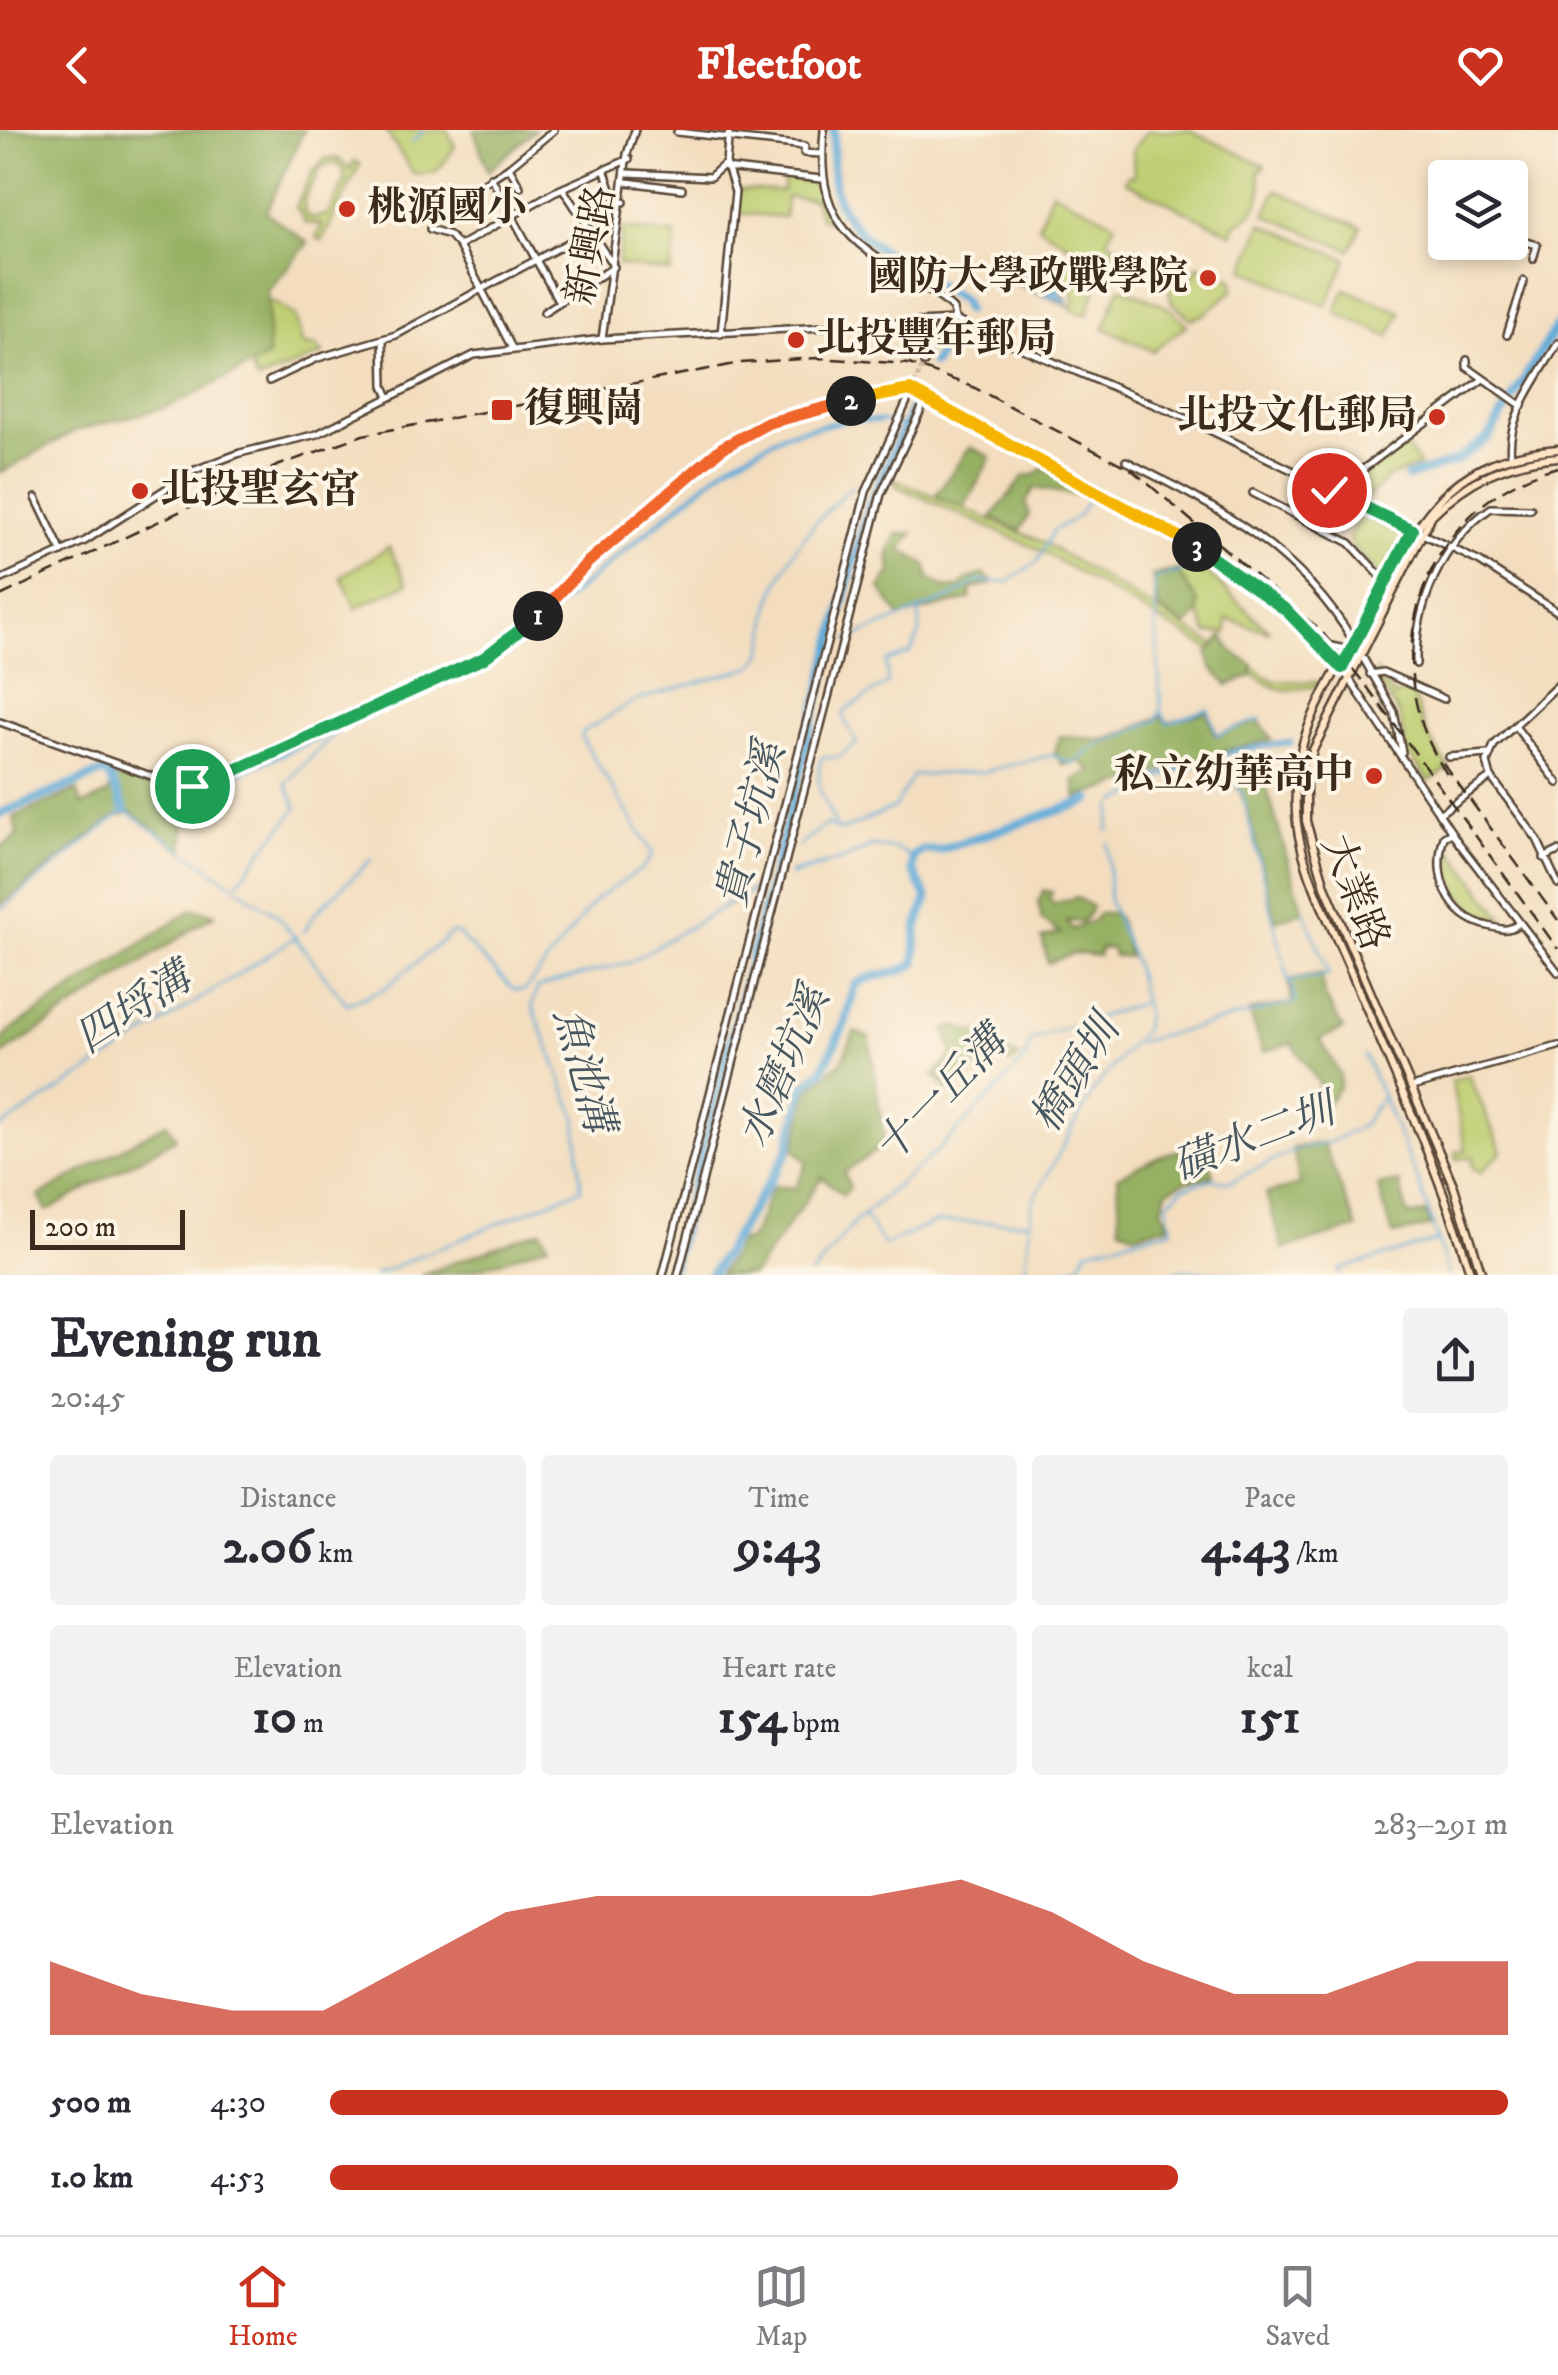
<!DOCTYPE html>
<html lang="en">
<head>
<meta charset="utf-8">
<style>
	body { margin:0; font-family:"IM FELL DW Pica","Noto Serif TC",serif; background:#f2f2f3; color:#2b2b33; height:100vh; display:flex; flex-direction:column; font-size:38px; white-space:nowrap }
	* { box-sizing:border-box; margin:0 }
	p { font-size:32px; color:#7c7c81 }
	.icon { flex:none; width:55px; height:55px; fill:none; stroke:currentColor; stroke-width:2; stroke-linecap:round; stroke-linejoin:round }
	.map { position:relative; height:1145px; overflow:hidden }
	.panel { display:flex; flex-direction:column; background:#fff; flex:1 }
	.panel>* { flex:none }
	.buttons { position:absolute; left:1428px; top:30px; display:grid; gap:20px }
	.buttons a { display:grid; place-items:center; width:100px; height:100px; border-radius:10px; background:#fff; box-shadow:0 5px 15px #0003; font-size:50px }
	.scale { position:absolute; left:30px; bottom:25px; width:155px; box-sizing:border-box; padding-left:10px; border:5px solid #3b2a1e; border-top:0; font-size:28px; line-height:35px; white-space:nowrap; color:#3b2a1e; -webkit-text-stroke:8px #fcf5e5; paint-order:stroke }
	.pin { position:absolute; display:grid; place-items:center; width:85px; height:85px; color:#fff; margin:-42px; border:5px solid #fff; border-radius:50%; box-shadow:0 2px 10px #0007 }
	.km { position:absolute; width:50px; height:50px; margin:-25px; border-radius:50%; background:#222; color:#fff; font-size:28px; line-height:50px; text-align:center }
	.round { display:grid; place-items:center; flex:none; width:105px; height:105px; border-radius:10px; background:#f2f2f3 }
	.summary { display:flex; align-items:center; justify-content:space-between; height:170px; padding:0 50px }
	h1 { font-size:55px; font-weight:700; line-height:75px }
	.figures { display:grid; grid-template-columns:repeat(3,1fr); gap:15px; height:170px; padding:10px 50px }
	.figures div { display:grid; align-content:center; border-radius:10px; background:#f2f2f3; text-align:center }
	.figures b { font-size:50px; font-weight:700 }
	.figures small { font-size:28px; font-weight:400 }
	.figures p { font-size:28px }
	.chart { height:280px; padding:20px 50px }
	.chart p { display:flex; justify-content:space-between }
	.chart svg { width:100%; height:180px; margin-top:10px; fill:#c8321e; opacity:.7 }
	ul { padding:0 50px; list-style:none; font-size:32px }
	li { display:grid; grid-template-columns:160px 120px 1fr; align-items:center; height:75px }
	li i { height:25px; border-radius:12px; background:#c8321e }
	header { display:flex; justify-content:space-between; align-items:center; height:130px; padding:0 50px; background:#c8321e; color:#fff; font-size:45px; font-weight:700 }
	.tab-bar { display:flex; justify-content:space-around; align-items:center; height:140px; border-top:2px solid #e1e1e2; background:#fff; font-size:28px; color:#7c7c81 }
	.tab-bar a { display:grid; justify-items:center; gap:5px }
	.tab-bar .active { color:#c8321e }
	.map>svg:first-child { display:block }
	.green { fill:#bece71; stroke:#7c7c48; stroke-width:2.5; fill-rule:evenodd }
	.forest { fill:#96b163; stroke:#686e40; stroke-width:2.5 }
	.water { fill:#60aad8; stroke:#4e6a7b; stroke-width:2.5 }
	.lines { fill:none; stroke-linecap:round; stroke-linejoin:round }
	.stream { stroke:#60aad8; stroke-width:2.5 }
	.canal { stroke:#60aad8; stroke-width:5 }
	.river { stroke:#60aad8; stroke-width:9 }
	.minor-tunnel { stroke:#ceb99e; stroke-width:5; stroke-dasharray:5 2.5; stroke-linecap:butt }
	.minor-casing { stroke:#574536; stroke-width:10 }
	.tertiary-casing { stroke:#574536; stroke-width:10 }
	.secondary-casing { stroke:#574536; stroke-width:11 }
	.minor { stroke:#fff; stroke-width:5 }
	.tertiary { stroke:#fff; stroke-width:5 }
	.secondary { stroke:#ffe4c6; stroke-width:6 }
	.rail { stroke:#3b2a1e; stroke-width:2.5; stroke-dasharray:15 8; stroke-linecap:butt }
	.minor-bridge-casing { stroke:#574536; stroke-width:10; stroke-linecap:butt }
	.minor-bridge { stroke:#fff; stroke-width:5 }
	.split-1-casing { stroke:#fff; stroke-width:20 }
	.split-2-casing { stroke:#fff; stroke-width:20 }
	.split-3-casing { stroke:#fff; stroke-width:20 }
	.split-4-casing { stroke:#fff; stroke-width:20 }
	.split-1 { stroke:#22a559; stroke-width:12 }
	.split-2 { stroke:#f0652b; stroke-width:12 }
	.split-3 { stroke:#f5b400; stroke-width:12 }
	.split-4 { stroke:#22a559; stroke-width:12 }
	.poi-dot { fill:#c8321e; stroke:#fcf5e5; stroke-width:4 }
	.labels { text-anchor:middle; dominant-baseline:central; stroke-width:8; stroke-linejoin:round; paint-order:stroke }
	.poi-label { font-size:40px; font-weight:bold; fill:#3b2a1e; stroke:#fcf5e5; text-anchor:start }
	.street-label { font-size:40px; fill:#3b2a1e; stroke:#fcf5e5 }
	.water-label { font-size:42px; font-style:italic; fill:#48575f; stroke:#fcf5e5 }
</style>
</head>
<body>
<header><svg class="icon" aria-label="back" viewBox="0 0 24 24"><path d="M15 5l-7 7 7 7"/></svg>Fleetfoot<svg class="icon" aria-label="heart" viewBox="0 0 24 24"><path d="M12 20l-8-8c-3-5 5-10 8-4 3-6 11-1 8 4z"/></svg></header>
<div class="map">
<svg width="1558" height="1145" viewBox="0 0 1558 1145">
	<rect width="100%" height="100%" fill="#fcf5e5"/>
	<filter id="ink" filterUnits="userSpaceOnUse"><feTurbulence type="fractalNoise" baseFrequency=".01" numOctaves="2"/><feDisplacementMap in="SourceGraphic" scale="20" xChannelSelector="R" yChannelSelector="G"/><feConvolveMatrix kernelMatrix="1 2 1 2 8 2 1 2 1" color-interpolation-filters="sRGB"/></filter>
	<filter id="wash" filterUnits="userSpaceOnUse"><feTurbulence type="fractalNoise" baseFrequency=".0048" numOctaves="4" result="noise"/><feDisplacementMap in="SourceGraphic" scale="40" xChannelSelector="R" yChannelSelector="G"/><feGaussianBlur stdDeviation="2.25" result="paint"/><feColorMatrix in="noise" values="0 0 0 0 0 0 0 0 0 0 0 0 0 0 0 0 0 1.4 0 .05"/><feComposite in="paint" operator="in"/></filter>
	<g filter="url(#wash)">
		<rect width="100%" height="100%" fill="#f3ddbe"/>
		<g class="green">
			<path d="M385 0H447L455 16C440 38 441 45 414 44Z"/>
			<path d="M1148 0H1190L1265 36 1258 43C1266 66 1257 86 1234 95L1233 104 1125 52 1128 45 1134 46 1133 19Z"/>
			<path d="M326 28 339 29 350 39 354 31 360 34 322 111 316 107 322 95 306 93 296 77 312 42ZM334 33 342 38 345 50 328 84 312 89 305 83 304 70 321 37Z"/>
			<polygon points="784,48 814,52 829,91 821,89 814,69 786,67 785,87 736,83 738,60 783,61"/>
			<polygon points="1276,60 1361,97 1350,120 1265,85"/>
			<polygon points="1052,61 1115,93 1107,110 1116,115 1103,136 1038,96"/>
			<polygon points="1262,94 1347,129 1326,176 1244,139"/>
			<polygon points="623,98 676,105 671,142 618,135"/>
			<polygon points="1069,127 1101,144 1087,185 1072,180 1075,168 1058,145"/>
			<polygon points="1197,136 1233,149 1234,160 1203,185 1191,189 1171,172 1168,153 1173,146 1191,151"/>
			<polygon points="1125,158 1169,178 1187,195 1153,221 1104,198 1119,159"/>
			<polygon points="1345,159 1401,182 1389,207 1336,182"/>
			<polygon points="274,172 295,186 303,215 317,216 323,224 257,251 245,220 254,174"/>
			<polygon points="1403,313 1420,336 1389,347 1369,366 1348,357 1349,352"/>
			<polygon points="892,348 1043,412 1275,551 1318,552 1315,557 1286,560 1274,557 1040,420 898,357"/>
			<polygon points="1360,385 1402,406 1381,447 1348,411"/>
			<polygon points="389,417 407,454 356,478 341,446"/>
			<path d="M1199 435 1270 502 1227 489V503H1207C1199 479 1188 463 1176 440Z"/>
			<polygon points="1377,542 1395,567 1409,554 1426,603 1449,638 1429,651 1406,621 1399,584 1375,548"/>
			<path d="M1451 719 1503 789C1467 785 1444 753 1451 719Z"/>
			<polygon points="1469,945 1502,1021 1481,1043 1472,1037 1473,1027 1457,1029 1456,1022 1466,1020 1451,951"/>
		</g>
		<g class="forest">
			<polygon points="0,0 304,0 266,82 308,113 268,161 268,227 170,276 75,301 0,343"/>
			<polygon points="474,0 535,0 488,41"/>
			<polygon points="970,317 991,327 964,378 935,366"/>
			<polygon points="1044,338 1079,360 1074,365 1034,358 1026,373 1029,384 1020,401 991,388 1024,346 1034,345"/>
			<polygon points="913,403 901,419 927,436 929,448 944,457 959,458 966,450 984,444 993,453 971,459 970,469 900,487 880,458 891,442 889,424 897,404"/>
			<polygon points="1176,440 1198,472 1198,484 1186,496 1159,479 1152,446"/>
			<polygon points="1223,506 1233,523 1253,535 1251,546 1228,555 1212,538 1208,523"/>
			<polygon points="1207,582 1215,605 1259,591 1272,610 1225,620 1077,668 1074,651 1092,641 1080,631 1063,635 1054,622 1060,606 1106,610 1161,586 1167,592"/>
			<polygon points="1261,638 1303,782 1275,790 1247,679 1232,641"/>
			<polygon points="115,646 187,664 183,721 131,682 115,687 0,775 0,718 17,706 14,687 77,660 82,675 108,664"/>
			<polygon points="1044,760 1052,762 1049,768 1054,774 1076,767 1092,777 1083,792 1067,791 1072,800 1093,791 1099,783 1113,783 1119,790 1129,827 1114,826 1111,818 1100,819 1098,826 1074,823 1048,833 1042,808 1061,803 1042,790 1038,772"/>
			<polygon points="193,779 215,784 0,926 0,913 11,900"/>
			<polygon points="1322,843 1324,865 1343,899 1320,909 1340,945 1340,956 1318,985 1319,953 1292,913 1263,922 1249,881 1292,873 1288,850"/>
			<polygon points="954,896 995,909 993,916 1019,927 1010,934 990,925 948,960 934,946 953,923 945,900"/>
			<path d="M854 902 869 907 884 1008 876 1021 844 1042 850 1058 843 1065 822 1047 753 1145H719L741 1110 748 1111C765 1088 761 1072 774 1056L796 1058 807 1032 794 1019 809 960 842 931Z"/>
			<polygon points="167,993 176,1008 47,1081 39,1066"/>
			<polygon points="1205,1013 1213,1046 1186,1051 1167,1061 1162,1078 1170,1095 1134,1104 1120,1097 1118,1046 1159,1026"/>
			<polygon points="1323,1013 1357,1098 1283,1119 1266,1064 1300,1055 1293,1018"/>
			<polygon points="1399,1052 1408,1086 1427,1083 1431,1096 1393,1105 1378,1056"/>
			<path d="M541 1100 548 1114C499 1131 475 1145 421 1145Z"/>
		</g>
		<polygon class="water" points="1033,129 1055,149 1070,176 1010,151 1011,145 1034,142"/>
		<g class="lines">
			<g class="stream">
				<polyline points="412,12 425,0"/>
				<polyline points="831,44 833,43"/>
				<polyline points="880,291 904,296"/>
				<polyline points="847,510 954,466 978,451 1008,452 1038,431 1053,401 1078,386 1089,368"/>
				<polyline points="1162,583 1168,593 1208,579 1217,605 1261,589"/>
				<polyline points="1290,616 1291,612"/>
				<polyline points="1142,651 1142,654"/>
				<polyline points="1236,657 1242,663 1289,852"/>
				<polyline points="1116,672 1143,660"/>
				<path d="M836 695C824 671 814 657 821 628L838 627 857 613 843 587 846 580 888 553 886 532 910 523 920 503 919 482"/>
				<polyline points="1108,701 1113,675"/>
				<polyline points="798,717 826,694 841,701 895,677 913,645 983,642 1051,625 1073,634 1095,617 1157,590 1161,581 1154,449 1211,433"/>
				<polyline points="790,743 842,730 872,716 896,719 913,727"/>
				<polyline points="790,746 821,736"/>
				<polyline points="237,753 297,678 286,653 341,597"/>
				<path d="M0 780 125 680 278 786 347 874 384 859 452 803H457L514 860H525L596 769 643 738 653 724 581 607 583 602 634 571 751 537C773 519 763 494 771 471 788 422 814 389 852 357"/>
				<polyline points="686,799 759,757"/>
				<polyline points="304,802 314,784 372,729"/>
				<polyline points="1138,912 1296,872 1290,851 1329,845 1304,780"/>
				<polyline points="1365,926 1419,1053 1449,1145"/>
				<polyline points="0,998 296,807"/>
				<polyline points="863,1085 884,1115 936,1092 1029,1092"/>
				<polyline points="374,1145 581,1059 576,987 532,875 538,857 630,832 758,756"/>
				<polyline points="811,1145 855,1092 938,1020 1003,954 1025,928 1031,910 1141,873"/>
				<polyline points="1025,1145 1032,1073 1095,958 1144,899 1146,883 1134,831 1109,771 1108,713"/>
				<polyline points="1055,1145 1080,1134 1087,1120 1172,1099 1167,1073 1184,1057 1213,1049 1229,1052 1293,1021 1331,1012 1362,996 1382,967"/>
				<polyline points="1169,1145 1180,1140 1240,1145"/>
				<polyline points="1340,1145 1340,1139 1436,1111"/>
			</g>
			<g class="canal">
				<polyline points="1132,656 1235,621 1291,612"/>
				<polyline points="192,664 494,529 729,334 786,303 848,290 880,291"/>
			</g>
			<g class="river">
				<path d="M834 0C834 21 830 44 836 64 849 113 923 145 962 170L966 180"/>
				<polyline points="933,234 952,204"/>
				<polyline points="1407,347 1456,331 1488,308 1558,194"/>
				<polyline points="0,684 101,643 108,643 125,680"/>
				<polyline points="670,1145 867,380 917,268"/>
				<path d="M711 1145 787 1023 804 956 822 941 845 893 855 855C874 841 899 847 915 833L917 798 927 768 912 739 913 727 923 720H939L1090 670"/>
			</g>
		</g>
	</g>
	<g filter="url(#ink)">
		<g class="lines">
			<polyline class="minor-tunnel" points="911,262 924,233"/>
			<defs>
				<g id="minor">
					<polyline points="677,2 805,16 804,23 822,24"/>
					<polyline points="509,37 520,57"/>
					<polyline points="725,38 821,49"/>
					<polyline points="604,39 613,65 624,72"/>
					<polyline points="628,43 710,47 726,33 729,0"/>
					<polyline points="491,47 559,172"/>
					<polyline points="627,52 682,59"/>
					<polyline points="431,87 509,37 554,0"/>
					<polyline points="430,99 449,105 459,116 512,218"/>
					<polyline points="1510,107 1537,115 1533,129"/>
					<polyline points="459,116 554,62 629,29"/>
					<polyline points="544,182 614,137 563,59"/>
					<polyline points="721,204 735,62 726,33"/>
					<polyline points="1507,205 1524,151"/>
					<polyline points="383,209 384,256 389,267"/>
					<polyline points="602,209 627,24 635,0"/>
					<polyline points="1467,230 1467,237 1522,276"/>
					<polyline points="924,233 941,191"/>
					<polyline points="269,251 318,228 396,205 588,102"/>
					<polyline points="926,267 1188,411 1286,480 1339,534"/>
					<path d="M1511 326C1505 288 1540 245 1558 213"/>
					<path d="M1126 331C1220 379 1298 418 1354 512"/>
					<polyline points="1334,361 1483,249"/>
					<polyline points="1253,363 1350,413 1386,452"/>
					<polyline points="36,368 62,422"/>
					<polyline points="1322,514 1345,519"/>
					<path d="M1416 534C1415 474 1442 412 1491 378L1531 379"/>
					<polyline points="1370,544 1383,542 1444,569"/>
					<polyline points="1558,555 1494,615 1487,632 1491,647 1537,709 1558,754"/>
					<polyline points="0,592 179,656 204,653 484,528 533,491 588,432 744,304 768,293 910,260"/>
					<polyline points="1515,596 1558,653"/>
					<polyline points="1449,627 1488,624"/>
					<polyline points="1439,684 1491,647"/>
					<path d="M1451 703 1444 707C1432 745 1447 786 1488 796 1500 799 1508 802 1518 794"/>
					<polyline points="1544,728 1558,721"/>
					<polyline points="1412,957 1558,916"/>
					<polyline points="663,1145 866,362 909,267"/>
					<polyline points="678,1145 881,364 927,267"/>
				</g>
				<g id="tertiary">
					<path d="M824 0C814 108 864 116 943 170L953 179 955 190"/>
					<polyline points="0,450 85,411 195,340 240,323 317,304 474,225 602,209 955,190 1183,287 1480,432 1558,482"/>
					<polyline points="1354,512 1394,582 1402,622"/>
					<polyline points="1342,538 1458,712 1558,842"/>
				</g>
				<g id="secondary">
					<path d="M1471 1145C1440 1043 1396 947 1354 849 1337 806 1311 760 1301 715 1293 684 1295 648 1302 617 1314 569 1361 501 1385 455 1427 374 1459 327 1558 319"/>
					<path d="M1482 1145 1454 1057 1325 756 1306 691V651L1313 620 1432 385C1468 350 1507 331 1558 327"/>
				</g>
			</defs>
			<use href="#minor" class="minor-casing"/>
			<use href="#tertiary" class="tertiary-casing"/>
			<use href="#secondary" class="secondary-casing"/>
			<use href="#minor" class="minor"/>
			<use href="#tertiary" class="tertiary"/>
			<use href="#secondary" class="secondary"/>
			<g class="rail">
				<polyline points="0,466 277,336 363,305 740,233 818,228 909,234 971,256 1132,340 1321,501 1365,554 1558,819"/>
				<polyline points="1443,633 1558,790"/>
				<path d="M1447 644C1370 531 1422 372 1558 337"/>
			</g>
			<defs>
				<polyline id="minor-bridge" points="910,260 924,266"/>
			</defs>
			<use href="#minor-bridge" class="minor-bridge-casing"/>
			<use href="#minor-bridge" class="minor-bridge"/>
		</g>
	</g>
	<g class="lines" filter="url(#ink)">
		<defs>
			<polyline id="split-1" points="192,656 220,647 484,528 538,486"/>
			<polyline id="split-2" points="538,486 588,432 722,318 768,293 851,271"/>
			<polyline id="split-3" points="851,271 910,260 1197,417"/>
			<polyline id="split-4" points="1197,417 1286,480 1342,538 1412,400 1329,360"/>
		</defs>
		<use href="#split-1" class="split-1-casing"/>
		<use href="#split-2" class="split-2-casing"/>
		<use href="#split-3" class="split-3-casing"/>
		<use href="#split-4" class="split-4-casing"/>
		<use href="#split-1" class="split-1"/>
		<use href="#split-2" class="split-2"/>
		<use href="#split-3" class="split-3"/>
		<use href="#split-4" class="split-4"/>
	</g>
	<g class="poi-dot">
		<circle cx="347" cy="79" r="10"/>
		<circle cx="1208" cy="148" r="10"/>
		<circle cx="796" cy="210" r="10"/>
		<rect x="490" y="268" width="24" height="24" rx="5"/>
		<circle cx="1437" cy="287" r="10"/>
		<circle cx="140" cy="361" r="10"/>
		<circle cx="1374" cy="646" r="10"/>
	</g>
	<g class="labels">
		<g class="poi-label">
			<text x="367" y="79">桃源國小</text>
			<text x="1188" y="148" text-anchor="end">國防大學政戰學院</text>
			<text x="816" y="210">北投豐年郵局</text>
			<text x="524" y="280">復興崗</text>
			<text x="1417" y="287" text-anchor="end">北投文化郵局</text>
			<text x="160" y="361">北投聖玄宮</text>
			<text x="1354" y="646" text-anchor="end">私立幼華高中</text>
		</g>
		<g class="street-label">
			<text transform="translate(592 115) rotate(-79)">新興路</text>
			<text transform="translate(1354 763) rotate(69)">大業路</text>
		</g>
		<g class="water-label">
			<text transform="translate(752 695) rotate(-76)">貴子坑溪</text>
			<text transform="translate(134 879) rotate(-33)">四埒溝</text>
			<text transform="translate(785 937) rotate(-67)">水磨坑溪</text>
			<text transform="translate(583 940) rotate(75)">魚池溝</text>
			<text transform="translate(1076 945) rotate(-58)">橋頭圳</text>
			<text transform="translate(941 966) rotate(-46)">十一丘溝</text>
			<text transform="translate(1254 1009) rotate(-21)">磺水二圳</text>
		</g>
	</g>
</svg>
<div class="buttons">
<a><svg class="icon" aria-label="layers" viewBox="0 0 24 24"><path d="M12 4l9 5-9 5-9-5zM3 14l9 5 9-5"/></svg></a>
</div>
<div class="scale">200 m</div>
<div class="pin" style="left:192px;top:656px;background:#1e9e55"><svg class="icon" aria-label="arrive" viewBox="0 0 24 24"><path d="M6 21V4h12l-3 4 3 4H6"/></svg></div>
<div class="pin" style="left:1329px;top:360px;background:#d93025"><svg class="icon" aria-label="check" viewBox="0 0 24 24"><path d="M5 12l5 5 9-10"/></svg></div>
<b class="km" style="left:538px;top:486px">1</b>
<b class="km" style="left:851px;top:271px">2</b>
<b class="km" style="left:1197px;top:417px">3</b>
</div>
<section class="panel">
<div class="summary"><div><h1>Evening run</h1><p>20:45</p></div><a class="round"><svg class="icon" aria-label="share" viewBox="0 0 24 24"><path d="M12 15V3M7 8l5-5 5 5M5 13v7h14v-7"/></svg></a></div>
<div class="figures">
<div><p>Distance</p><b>2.06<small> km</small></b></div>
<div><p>Time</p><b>9:43</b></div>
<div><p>Pace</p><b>4:43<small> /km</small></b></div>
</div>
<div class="figures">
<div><p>Elevation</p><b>10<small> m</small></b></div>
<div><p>Heart rate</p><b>154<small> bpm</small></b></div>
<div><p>kcal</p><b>151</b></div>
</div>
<div class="chart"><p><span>Elevation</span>283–291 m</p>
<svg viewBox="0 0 160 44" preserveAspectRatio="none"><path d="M0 44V26L10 34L20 38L30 38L40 26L50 14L60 10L70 10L80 10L90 10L100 6L110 14L120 26L130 34L140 34L150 26L160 26V44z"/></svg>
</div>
<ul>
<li><b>500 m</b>4:30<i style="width:100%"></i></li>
<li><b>1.0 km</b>4:53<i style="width:72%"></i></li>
</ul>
</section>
<nav class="tab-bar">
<a class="active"><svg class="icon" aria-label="home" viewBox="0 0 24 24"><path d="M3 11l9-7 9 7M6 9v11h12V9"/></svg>Home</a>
<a><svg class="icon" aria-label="map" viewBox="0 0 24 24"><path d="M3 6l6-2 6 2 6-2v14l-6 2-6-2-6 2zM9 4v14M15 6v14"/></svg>Map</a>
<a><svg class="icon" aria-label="saved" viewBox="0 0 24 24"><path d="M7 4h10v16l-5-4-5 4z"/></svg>Saved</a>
</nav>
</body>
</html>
